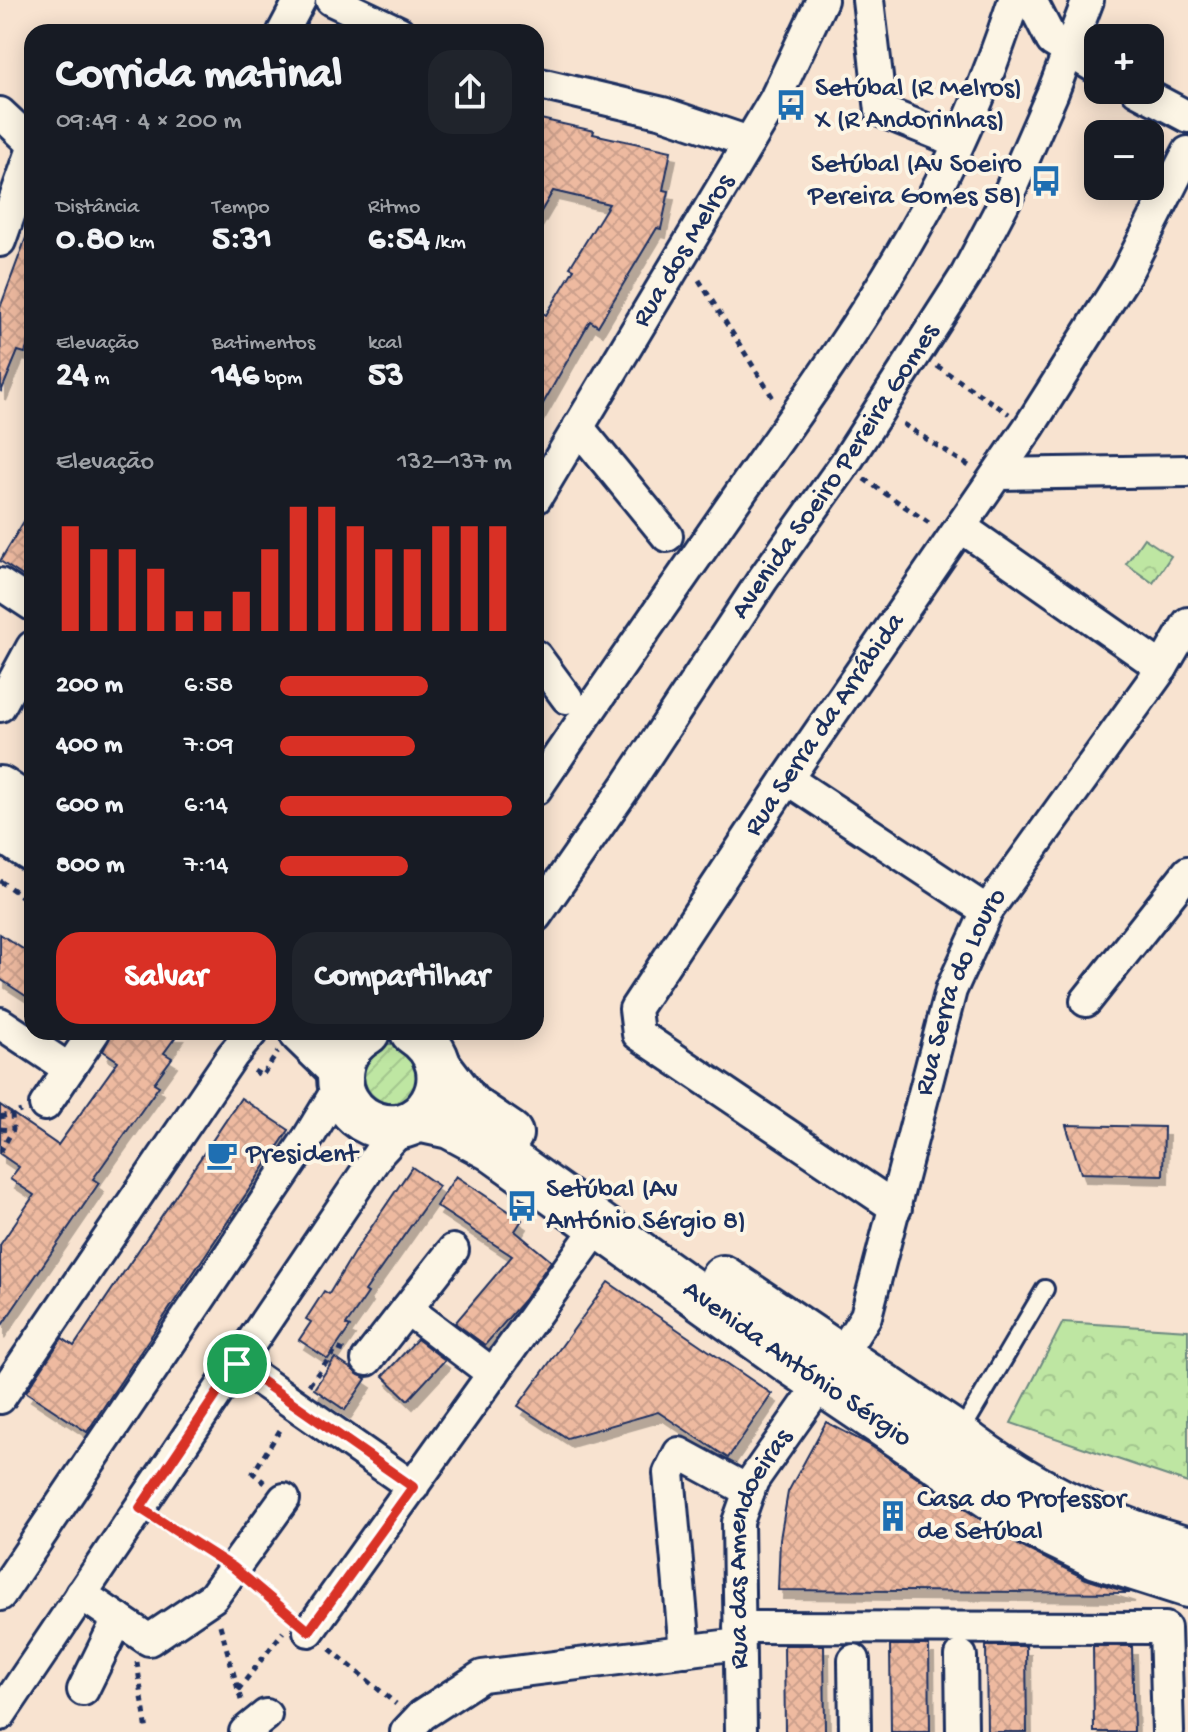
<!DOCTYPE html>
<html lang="pt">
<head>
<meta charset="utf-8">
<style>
	body { margin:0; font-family:"Gochi Hand",sans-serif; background:#20242c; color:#f1f3f6; height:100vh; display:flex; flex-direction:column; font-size:30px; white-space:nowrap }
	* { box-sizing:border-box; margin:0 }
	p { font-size:26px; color:#9ea1a6 }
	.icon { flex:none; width:44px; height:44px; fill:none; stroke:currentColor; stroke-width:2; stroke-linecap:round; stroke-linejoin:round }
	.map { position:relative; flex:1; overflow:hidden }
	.drawer { position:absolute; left:24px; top:24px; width:520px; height:1016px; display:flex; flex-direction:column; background:#171b24; border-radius:24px; box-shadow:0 4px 20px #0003 }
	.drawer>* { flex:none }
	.fabs { position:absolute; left:1084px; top:24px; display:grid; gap:16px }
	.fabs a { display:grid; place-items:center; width:80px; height:80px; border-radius:16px; background:#171b24; box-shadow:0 4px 20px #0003; font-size:40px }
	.pin { position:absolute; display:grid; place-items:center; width:68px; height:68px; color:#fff; margin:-34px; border:4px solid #fff; border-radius:50%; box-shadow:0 2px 8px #0007 }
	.round { display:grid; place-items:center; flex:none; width:84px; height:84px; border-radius:24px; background:#20242c }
	.summary { display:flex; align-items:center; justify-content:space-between; height:136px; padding:0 32px }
	h1 { font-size:44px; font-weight:700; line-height:60px }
	.metrics { display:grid; grid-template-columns:repeat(3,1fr); gap:12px; height:136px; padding:8px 32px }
	.metrics div { display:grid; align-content:center }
	.metrics b { font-size:34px; font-weight:700 }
	.metrics small { font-size:22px; font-weight:400 }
	.metrics p { font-size:22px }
	.chart { height:224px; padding:16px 32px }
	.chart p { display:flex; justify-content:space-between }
	.chart svg { width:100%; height:144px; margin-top:8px; stroke:#d93025; stroke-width:6 }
	.button { display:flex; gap:16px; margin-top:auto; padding:16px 32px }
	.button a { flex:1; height:92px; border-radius:24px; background:#d93025; color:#fff; font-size:32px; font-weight:700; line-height:92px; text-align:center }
	.button a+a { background:#20242c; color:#f1f3f6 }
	ul { padding:0 32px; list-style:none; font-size:26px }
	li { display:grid; grid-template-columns:128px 96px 1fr; align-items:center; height:60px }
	li i { height:20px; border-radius:10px; background:#d93025 }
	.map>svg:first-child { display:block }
	.forest { fill:url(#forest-crowns); stroke:#6c8a80; stroke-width:2 }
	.garden { fill:url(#garden-furrows); stroke:#6c8a80; stroke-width:2 }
	.building { fill:url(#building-cross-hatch); stroke:#1b2f5e; stroke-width:2; filter:url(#shadow) }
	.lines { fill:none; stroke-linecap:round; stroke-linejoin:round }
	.service-casing { stroke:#1b2f5e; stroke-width:22 }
	.minor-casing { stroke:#1b2f5e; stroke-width:36 }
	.secondary-casing { stroke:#1b2f5e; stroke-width:50 }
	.path { stroke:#1b2f5e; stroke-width:5; stroke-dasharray:6 6; stroke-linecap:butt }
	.service { stroke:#fcf5e5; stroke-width:16 }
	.minor { stroke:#fcf5e5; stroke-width:30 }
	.secondary { stroke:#fcf5e5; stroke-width:44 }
	.route-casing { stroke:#fff; stroke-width:16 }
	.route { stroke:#d93025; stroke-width:10 }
	.labels { text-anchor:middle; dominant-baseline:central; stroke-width:8; stroke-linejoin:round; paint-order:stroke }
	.poi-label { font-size:28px; fill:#1b2f5e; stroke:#fcf5e5; text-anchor:start }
	.street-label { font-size:28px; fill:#1b2f5e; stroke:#fcf5e5 }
</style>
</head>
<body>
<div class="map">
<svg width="1188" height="1732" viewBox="0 0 1188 1732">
	<defs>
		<pattern id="forest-crowns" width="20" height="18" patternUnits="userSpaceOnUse" patternTransform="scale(2)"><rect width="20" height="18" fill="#bee6a2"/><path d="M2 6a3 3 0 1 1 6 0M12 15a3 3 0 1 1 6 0" fill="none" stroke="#a3c68e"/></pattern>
		<pattern id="garden-furrows" width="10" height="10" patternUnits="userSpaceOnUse" patternTransform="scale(2)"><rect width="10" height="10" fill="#bee6a2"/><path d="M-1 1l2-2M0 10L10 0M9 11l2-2" fill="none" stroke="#a3c68e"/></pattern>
		<pattern id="building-cross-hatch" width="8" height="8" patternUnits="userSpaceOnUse" patternTransform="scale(2)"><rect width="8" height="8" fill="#eebaa0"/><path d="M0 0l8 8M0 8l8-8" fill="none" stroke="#cca08c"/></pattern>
		<filter id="shadow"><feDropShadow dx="5" dy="9" stdDeviation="0" flood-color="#0004"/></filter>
	</defs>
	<rect width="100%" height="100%" fill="#f8e3d0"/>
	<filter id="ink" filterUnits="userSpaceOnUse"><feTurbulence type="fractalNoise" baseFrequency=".0125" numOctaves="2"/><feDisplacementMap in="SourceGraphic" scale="16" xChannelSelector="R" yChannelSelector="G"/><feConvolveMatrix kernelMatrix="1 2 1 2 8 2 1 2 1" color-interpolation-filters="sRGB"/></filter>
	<g filter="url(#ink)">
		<g class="forest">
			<polygon points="1144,538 1171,556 1153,583 1126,564"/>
			<polygon points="1063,1322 1188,1330 1188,1483 1011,1423"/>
		</g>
		<path class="garden" d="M398 1042 427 1077 402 1105C365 1106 352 1073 377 1047Z"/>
		<g class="building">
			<polygon points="536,118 594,131 593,134 671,151 663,190 669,191 661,229 657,228 598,326 590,321 536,416 536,309 546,315 574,269 570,267 609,204 553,191 536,220"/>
			<polygon points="30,227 32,332 25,353 18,351 1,392 0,308"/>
			<polygon points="32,508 32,582 0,561"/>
			<polygon points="0,934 32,955 32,1000 0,979"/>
			<polygon points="112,1032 179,1032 164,1053 172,1058 154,1083 159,1086 93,1179 99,1183 0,1328 0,1245 34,1195 10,1179 19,1167 0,1154 0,1105 58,1145 118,1061 103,1051"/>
			<polygon points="241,1098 289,1130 87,1432 26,1392 62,1338 74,1346"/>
			<polygon points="1066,1125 1164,1127 1163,1175 1081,1173"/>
			<polygon points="412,1167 439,1186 365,1291 368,1293 346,1325 350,1327 328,1359 299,1340 311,1322 306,1319 324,1291 329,1294 353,1254"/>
			<polygon points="456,1176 522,1220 515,1231 551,1261 524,1300 485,1345 455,1323 512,1256 436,1206"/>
			<polygon points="608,1282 772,1394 728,1458 658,1412 567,1438 518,1406"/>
			<polygon points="417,1339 445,1360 408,1400 383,1376"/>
			<polygon points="335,1358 366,1379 345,1410 314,1389"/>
			<polygon points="826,1422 868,1444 1020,1546 1086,1579 1130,1593 778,1590 780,1539 788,1492"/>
			<polygon points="784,1645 824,1645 825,1732 785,1732"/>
			<polygon points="890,1645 929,1645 930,1732 891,1732"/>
			<polygon points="986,1646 1026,1646 1027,1732 987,1732"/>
			<polygon points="1093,1646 1132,1646 1134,1732 1094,1732"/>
		</g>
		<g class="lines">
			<defs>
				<polyline id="service" points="959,1435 1045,1289"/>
				<g id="minor">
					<polyline points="331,0 399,32"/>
					<polyline points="868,0 881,111 958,142"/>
					<polyline points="1031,0 1052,41 1098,69"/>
					<polyline points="283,32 300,0"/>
					<polyline points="536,83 663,113 749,142"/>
					<polyline points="1137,90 1188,117"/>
					<polyline points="0,113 32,143"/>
					<polyline points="0,241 32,151"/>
					<polyline points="578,427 667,536"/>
					<polyline points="999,474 1188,471"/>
					<path id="s1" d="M536 498 775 99 822 0"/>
					<polyline points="961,527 1162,668"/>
					<polyline points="0,584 32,605"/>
					<polyline points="536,656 567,698"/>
					<polyline points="0,706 32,647"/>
					<polyline points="787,779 987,911"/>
					<path d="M536 789C605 687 676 586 746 485 804 403 863 321 913 233 955 160 988 80 1014 0"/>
					<path id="s2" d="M536 916 627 785 763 579 844 465 966 275 1009 193 1053 92 1088 0"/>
					<polyline points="1086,1001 1188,872"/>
					<polyline points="0,1023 69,1069"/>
					<polyline points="45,1105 94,1032"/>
					<path id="s3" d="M896 1208 638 1034 635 1009 787 779 1029 427 1126 274 1188 152"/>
					<polyline points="407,1309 493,1374"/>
					<path id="s4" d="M840 1356 866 1316 951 990 987 911 1162 668 1188 623"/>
					<polyline points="367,1360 453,1250"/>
					<polyline points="237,1364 413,1487"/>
					<polyline points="0,1398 232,1056 252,1032"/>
					<polyline points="81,1594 149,1640 213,1597 284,1499"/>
					<polyline points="0,1595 308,1138 340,1085"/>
					<polyline points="739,1627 1165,1628 1168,1732"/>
					<polyline points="309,1631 600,1224"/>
					<polyline points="685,1651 669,1473 679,1453 749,1491"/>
					<polyline points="961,1656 962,1732"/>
					<polyline points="854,1660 855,1732"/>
					<polyline points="83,1690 118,1619"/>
					<polyline points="0,1715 379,1153 405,1125"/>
					<polyline points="245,1732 266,1715"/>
					<polyline points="406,1732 422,1715 482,1676 739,1644"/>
					<path id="s5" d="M741 1732 738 1522 753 1480 822 1382"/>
				</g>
				<g id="secondary">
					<polyline points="0,789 32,811"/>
					<polyline points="0,828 32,849"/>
					<polyline points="302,1032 340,1069"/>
					<path d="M367 1032C350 1042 340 1057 340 1077 340 1094 349 1110 363 1119 422 1154 472 1070 413 1032"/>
					<polyline points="440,1068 469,1106 510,1134"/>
					<path id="s6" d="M418 1119 450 1126 491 1148 788 1360 1031 1524 1097 1556 1188 1585"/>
					<path d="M723 1278 958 1436C1025 1489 1106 1527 1188 1550"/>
				</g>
			</defs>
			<use href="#service" class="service-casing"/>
			<use href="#minor" class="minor-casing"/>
			<use href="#secondary" class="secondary-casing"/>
			<g class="path">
				<polyline points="699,280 775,401"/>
				<polyline points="937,366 1009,414"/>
				<polyline points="903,424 972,468"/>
				<polyline points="864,479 932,525"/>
				<polyline points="0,881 32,903"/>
				<polyline points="254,1071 262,1076 278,1052"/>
				<polyline points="0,1117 12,1114"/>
				<polyline points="0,1129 13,1130"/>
				<polyline points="0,1152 13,1130 12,1114 21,1111"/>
				<polyline points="309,1385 337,1348 344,1351"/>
				<polyline points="265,1483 253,1473 282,1427"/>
				<polyline points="161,1521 213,1555"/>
				<polyline points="253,1585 288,1614"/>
				<polyline points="220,1625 241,1700"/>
				<polyline points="330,1649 396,1704"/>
				<polyline points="137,1662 147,1732"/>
				<polyline points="238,1690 283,1632"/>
			</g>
			<use href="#service" class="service"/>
			<use href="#minor" class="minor"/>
			<use href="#secondary" class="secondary"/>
		</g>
	</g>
	<g class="lines" filter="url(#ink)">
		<defs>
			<polygon id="route" points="237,1364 413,1487 309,1631 234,1568 140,1508"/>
		</defs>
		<use href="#route" class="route-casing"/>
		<use href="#route" class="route"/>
	</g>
	<defs>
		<symbol id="bus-bare" viewBox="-9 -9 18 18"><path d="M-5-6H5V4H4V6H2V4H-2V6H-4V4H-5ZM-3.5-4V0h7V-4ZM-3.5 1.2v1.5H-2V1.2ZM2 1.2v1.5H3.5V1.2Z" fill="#1f6fb2" stroke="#fcf5e5" stroke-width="2.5" paint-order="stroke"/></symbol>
		<symbol id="cafe-bare" viewBox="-9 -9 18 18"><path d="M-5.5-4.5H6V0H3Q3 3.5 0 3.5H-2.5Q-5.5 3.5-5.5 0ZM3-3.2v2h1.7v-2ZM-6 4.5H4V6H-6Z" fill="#1f6fb2" stroke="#fcf5e5" stroke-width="2.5" paint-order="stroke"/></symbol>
		<symbol id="building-bare" viewBox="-9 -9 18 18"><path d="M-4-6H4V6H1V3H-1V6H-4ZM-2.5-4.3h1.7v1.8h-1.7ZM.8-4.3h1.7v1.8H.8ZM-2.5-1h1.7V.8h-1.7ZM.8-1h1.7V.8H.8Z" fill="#1f6fb2" stroke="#fcf5e5" stroke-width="2.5" paint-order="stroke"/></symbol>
	</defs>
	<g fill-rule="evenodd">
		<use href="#bus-bare" x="769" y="83" width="44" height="44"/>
		<use href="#bus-bare" x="1024" y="159" width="44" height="44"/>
		<use href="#cafe-bare" x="200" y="1133" width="44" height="44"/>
		<use href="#bus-bare" x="500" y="1184" width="44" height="44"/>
		<use href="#building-bare" x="871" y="1494" width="44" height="44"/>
	</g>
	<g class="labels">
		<g class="poi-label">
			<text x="815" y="89">Setúbal (R Melros)<tspan x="815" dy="32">X (R Andorinhas)</tspan></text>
			<text x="1022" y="165" text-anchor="end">Setúbal (Av Soeiro<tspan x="1022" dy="32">Pereira Gomes 58)</tspan></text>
			<text x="246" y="1155">President</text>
			<text x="546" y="1190">Setúbal (Av<tspan x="546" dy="32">António Sérgio 8)</tspan></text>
			<text x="917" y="1500">Casa do Professor<tspan x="917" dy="32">de Setúbal</tspan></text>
		</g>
		<g class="street-label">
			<text stroke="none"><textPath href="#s1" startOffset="288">Rua dos Melros</textPath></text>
			<text stroke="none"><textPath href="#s2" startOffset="536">Avenida Soeiro Pereira Gomes</textPath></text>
			<text stroke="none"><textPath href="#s3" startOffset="678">Rua Serra da Arrábida</textPath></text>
			<text stroke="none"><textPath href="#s4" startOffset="386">Rua Serra do Louro</textPath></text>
			<text stroke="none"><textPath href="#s6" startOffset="454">Avenida António Sérgio</textPath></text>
			<text stroke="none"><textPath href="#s5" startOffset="188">Rua das Amendoeiras</textPath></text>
		</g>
	</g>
</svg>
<div class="fabs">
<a>+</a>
<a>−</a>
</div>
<div class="pin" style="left:237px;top:1364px;background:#1e9e55"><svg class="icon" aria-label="arrive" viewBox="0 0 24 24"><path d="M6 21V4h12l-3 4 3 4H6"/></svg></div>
<section class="drawer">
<div class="summary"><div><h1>Corrida matinal</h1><p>09:49 · 4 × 200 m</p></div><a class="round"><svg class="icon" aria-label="share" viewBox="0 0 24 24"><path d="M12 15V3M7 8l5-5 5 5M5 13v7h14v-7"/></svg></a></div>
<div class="metrics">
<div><p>Distância</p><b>0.80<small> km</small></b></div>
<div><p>Tempo</p><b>5:31</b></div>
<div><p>Ritmo</p><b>6:54<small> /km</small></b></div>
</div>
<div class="metrics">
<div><p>Elevação</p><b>24<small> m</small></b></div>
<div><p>Batimentos</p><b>146<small> bpm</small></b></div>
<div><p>kcal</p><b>53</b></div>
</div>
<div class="chart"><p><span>Elevação</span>132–137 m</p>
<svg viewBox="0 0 160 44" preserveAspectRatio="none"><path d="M5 44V12M15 44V19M25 44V19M35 44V25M45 44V38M55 44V38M65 44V32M75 44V19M85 44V6M95 44V6M105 44V12M115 44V19M125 44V19M135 44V12M145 44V12M155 44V12"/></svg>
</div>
<ul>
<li><b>200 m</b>6:58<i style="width:64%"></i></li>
<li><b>400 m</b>7:09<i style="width:58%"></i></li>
<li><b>600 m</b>6:14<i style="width:100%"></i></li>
<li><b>800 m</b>7:14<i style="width:55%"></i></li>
</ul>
<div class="button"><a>Salvar</a><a>Compartilhar</a></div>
</section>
</div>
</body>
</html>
